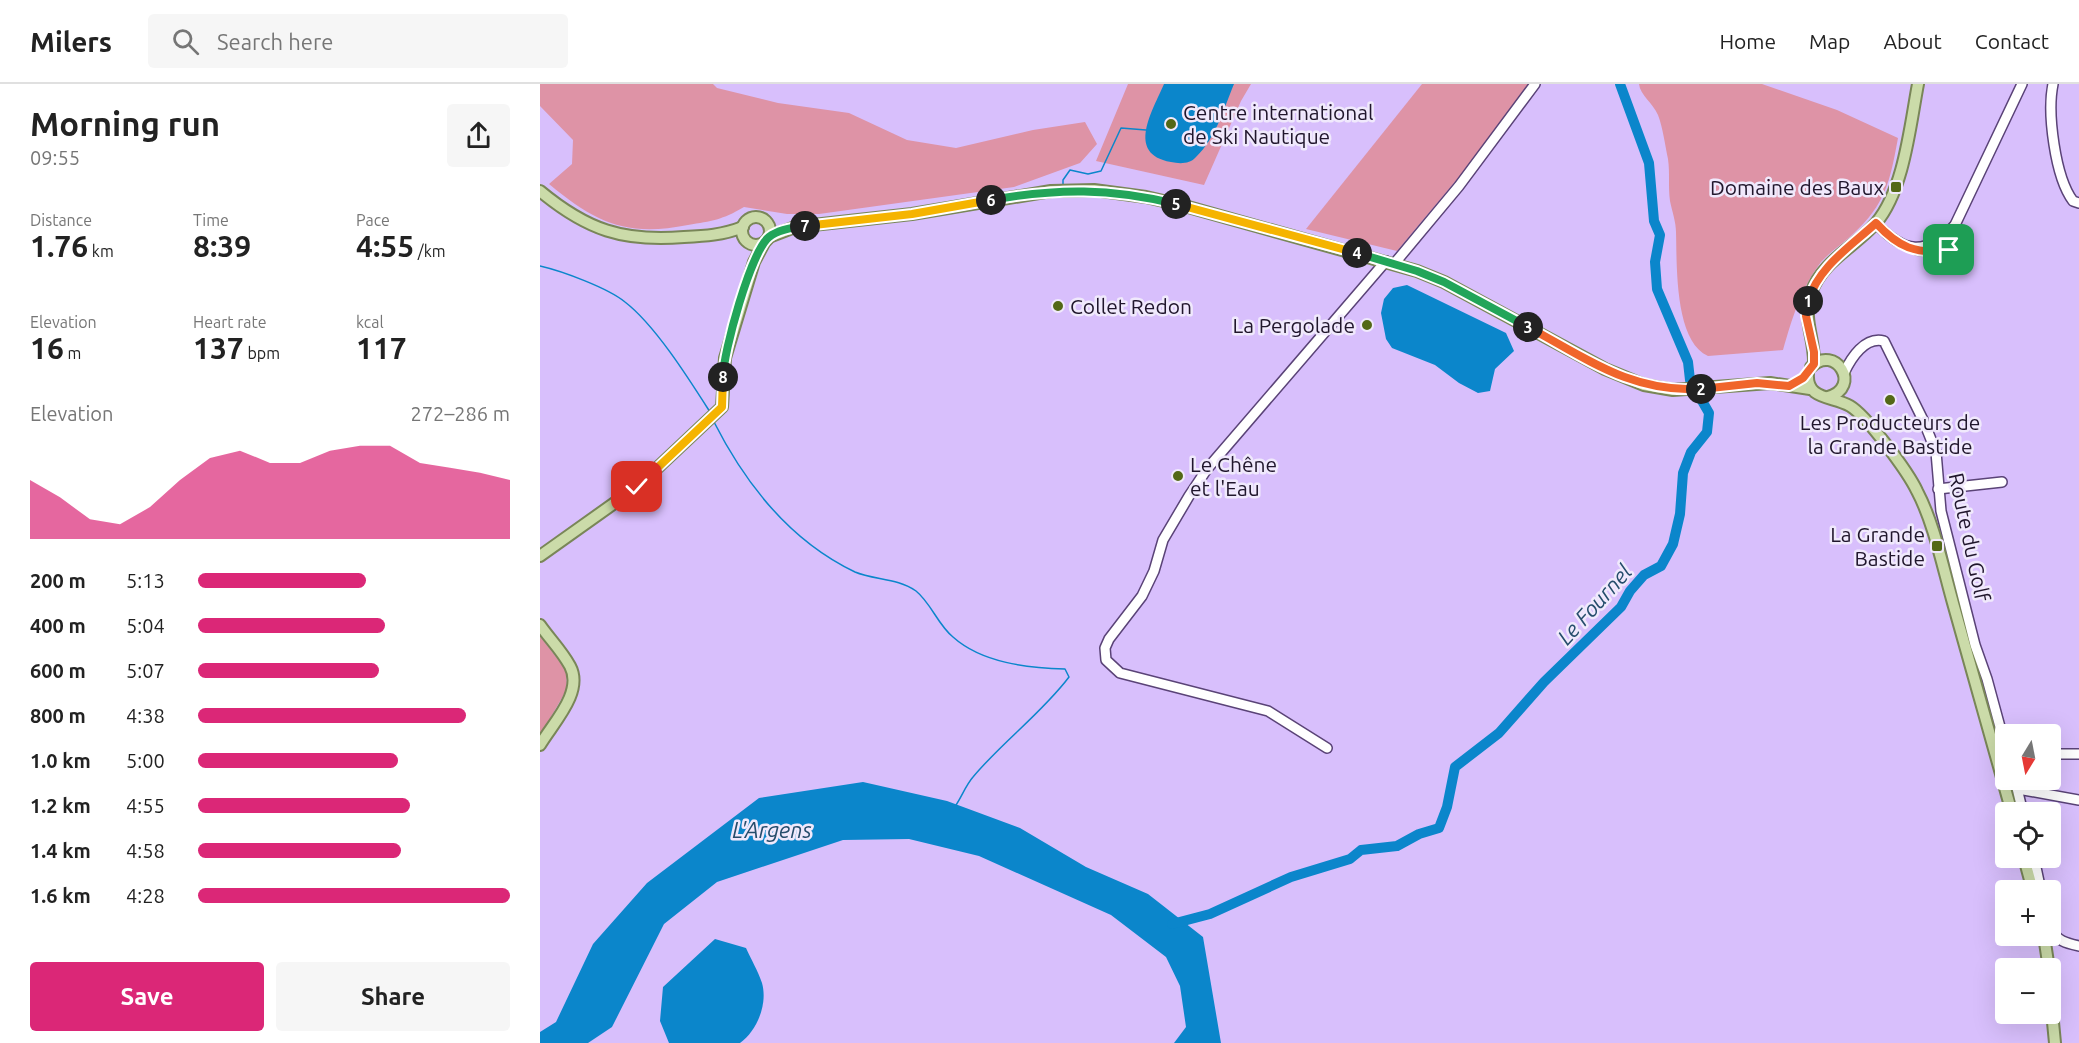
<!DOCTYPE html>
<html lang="en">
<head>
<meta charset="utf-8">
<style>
	body { margin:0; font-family:Ubuntu,sans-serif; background:#f6f6f6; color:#222; height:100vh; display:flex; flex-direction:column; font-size:22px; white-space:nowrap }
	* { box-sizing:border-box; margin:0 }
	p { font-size:20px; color:#767676 }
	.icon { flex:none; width:33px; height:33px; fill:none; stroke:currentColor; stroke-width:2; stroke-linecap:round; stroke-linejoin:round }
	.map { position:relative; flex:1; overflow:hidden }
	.sheet { display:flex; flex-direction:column; background:#fff; width:540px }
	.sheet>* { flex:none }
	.needle { width:39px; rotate:190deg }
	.fabs { position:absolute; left:1455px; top:640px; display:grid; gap:12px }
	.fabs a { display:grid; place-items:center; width:66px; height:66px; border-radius:6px; background:#fff; box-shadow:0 6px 24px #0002; font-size:30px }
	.pin { position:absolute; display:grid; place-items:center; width:51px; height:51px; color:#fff; margin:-26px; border-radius:12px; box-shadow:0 3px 9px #0006 }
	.km { position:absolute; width:30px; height:30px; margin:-15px; border-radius:50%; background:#222; color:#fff; font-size:16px; line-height:30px; text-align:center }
	.round { display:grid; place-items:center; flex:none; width:63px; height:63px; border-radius:6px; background:#f6f6f6 }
	.overview { display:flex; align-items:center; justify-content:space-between; height:102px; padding:0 30px }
	h1 { font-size:33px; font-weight:700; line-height:45px }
	.figures { display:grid; grid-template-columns:repeat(3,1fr); gap:9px; height:102px; padding:6px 30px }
	.figures div { display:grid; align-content:center }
	.figures b { font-size:30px; font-weight:700 }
	.figures small { font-size:16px; font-weight:400 }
	.figures p { font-size:16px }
	.chart { height:168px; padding:12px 30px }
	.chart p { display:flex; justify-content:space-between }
	.chart svg { width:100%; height:108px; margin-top:6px; fill:#db2777; opacity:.7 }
	.action { display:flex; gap:12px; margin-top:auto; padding:12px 30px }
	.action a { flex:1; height:69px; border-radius:6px; background:#db2777; color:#fff; font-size:24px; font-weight:700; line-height:69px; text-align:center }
	.action a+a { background:#f6f6f6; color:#222 }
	ul { padding:0 30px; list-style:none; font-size:20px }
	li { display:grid; grid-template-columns:96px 72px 1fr; align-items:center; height:45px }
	li i { height:15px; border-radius:8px; background:#db2777 }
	header { display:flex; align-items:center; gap:36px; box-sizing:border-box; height:84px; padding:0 30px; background:#fff; border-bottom:2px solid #e0e0e0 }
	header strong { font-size:28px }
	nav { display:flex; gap:33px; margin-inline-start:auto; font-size:21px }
	.search { width:420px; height:54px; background:#f6f6f6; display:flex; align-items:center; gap:15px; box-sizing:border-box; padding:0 21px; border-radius:6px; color:#767676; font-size:22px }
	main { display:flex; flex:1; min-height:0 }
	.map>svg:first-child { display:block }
	.green { fill:#de93a6 }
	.water { fill:#0b86cb }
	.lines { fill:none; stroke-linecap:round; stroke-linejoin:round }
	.stream { stroke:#0b86cb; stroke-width:1.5 }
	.river { stroke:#0b86cb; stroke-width:10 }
	.minor-casing { stroke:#5a4377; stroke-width:12 }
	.major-casing { stroke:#798658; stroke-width:14 }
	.minor { stroke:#fff; stroke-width:9 }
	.major { stroke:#cbdba9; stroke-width:10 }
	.split-1-casing { stroke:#fff; stroke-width:12 }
	.split-2-casing { stroke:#fff; stroke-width:12 }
	.split-3-casing { stroke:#fff; stroke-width:12 }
	.split-4-casing { stroke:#fff; stroke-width:12 }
	.split-5-casing { stroke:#fff; stroke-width:12 }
	.split-6-casing { stroke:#fff; stroke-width:12 }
	.split-7-casing { stroke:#fff; stroke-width:12 }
	.split-8-casing { stroke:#fff; stroke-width:12 }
	.split-9-casing { stroke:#fff; stroke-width:12 }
	.split-1 { stroke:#f0652b; stroke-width:8 }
	.split-2 { stroke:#f0652b; stroke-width:8 }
	.split-3 { stroke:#f0652b; stroke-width:8 }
	.split-4 { stroke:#22a559; stroke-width:8 }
	.split-5 { stroke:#f5b400; stroke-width:8 }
	.split-6 { stroke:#22a559; stroke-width:8 }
	.split-7 { stroke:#f5b400; stroke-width:8 }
	.split-8 { stroke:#22a559; stroke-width:8 }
	.split-9 { stroke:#f5b400; stroke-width:8 }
	.poi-dot { fill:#536816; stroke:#f0e9fc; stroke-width:2 }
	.labels { text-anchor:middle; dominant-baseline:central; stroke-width:5; stroke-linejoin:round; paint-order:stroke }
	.poi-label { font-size:21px; fill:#20162c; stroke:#f0e9fc; text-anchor:start }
	.street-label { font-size:21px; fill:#20162c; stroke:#f0e9fc }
	.water-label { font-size:22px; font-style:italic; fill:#254d6c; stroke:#f0e9fc }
</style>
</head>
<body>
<header>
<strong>Milers</strong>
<div class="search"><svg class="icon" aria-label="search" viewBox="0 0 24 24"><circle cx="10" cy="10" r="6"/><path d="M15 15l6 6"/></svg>Search here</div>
<nav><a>Home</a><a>Map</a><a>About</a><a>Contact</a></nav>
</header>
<main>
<section class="sheet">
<div class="overview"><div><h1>Morning run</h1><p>09:55</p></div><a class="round"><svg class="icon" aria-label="share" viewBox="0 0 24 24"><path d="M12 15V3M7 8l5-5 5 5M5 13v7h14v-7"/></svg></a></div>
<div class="figures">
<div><p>Distance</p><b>1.76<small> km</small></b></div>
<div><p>Time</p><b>8:39</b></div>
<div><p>Pace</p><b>4:55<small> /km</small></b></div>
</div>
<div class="figures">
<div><p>Elevation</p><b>16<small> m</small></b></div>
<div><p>Heart rate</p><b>137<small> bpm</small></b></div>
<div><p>kcal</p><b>117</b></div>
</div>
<div class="chart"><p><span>Elevation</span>272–286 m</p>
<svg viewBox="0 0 160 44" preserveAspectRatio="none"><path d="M0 44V20L10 27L20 36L30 38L40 31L50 20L60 11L70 8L80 13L90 13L100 8L110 6L120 6L130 13L140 15L150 17L160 20V44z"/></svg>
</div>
<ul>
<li><b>200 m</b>5:13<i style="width:54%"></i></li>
<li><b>400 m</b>5:04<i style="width:60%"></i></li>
<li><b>600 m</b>5:07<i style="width:58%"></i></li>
<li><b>800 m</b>4:38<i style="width:86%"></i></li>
<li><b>1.0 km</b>5:00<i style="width:64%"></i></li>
<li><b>1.2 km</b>4:55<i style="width:68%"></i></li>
<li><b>1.4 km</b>4:58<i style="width:65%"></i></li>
<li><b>1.6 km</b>4:28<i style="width:100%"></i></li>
</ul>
<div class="action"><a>Save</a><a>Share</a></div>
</section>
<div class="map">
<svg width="1539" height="959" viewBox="0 0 1539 959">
	<rect width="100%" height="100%" fill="#d8bffc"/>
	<g class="green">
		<path d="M0 0H173L177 4 238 19 309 29 367 56 416 64 493 46 545 38 557 60 540 79 474 103 279 130H247L204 123C182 136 172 137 148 141 86 153 56 139 9 100L32 80 33 56 0 22Z"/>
		<polygon points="588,0 711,0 701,17 664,101 556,77"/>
		<polygon points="882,0 997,0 857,167 766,145"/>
		<path d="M1099 0H1222L1297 26 1358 54C1350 97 1346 120 1312 151 1302 160 1290 168 1281 178 1261 204 1252 235 1243 266L1168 272C1134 257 1137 179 1136 148 1136 138 1132 127 1130 117 1128 103 1130 89 1128 75 1125 61 1123 44 1118 31 1113 19 1100 11 1099 0Z"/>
		<polygon points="0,552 26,586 27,605 0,652"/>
	</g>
	<g class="water">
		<path d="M624 0H694C684 24 676 54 656 73 650 80 640 80 631 78 585 70 613 26 624 0Z"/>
		<polygon points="867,201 966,249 974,267 955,285 950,307 938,309 919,299 895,281 852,264 846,255 841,229 844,215 853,204"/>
		<polygon points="323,698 407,717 480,744 546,783 608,810 663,853 681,959 634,959 646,943 640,902 626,873 571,831 439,772 369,755 303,756 177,798 124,840 72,943 48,959 0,959 0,948 16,938 53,860 107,799 219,714"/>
		<path d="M175 855 206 864C211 875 218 887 222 899 228 920 217 947 200 959H129L120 937 123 903Z"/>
	</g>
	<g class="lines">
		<g class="stream">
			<polyline points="523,101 523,96 530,86 548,90 561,87 581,44 606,46"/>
			<path d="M0 182C22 187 68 204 85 218 115 241 149 295 170 328"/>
			<path d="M174 338C206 401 250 457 315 488 334 496 358 494 376 507 391 519 398 541 413 553 442 579 488 584 525 585L529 593C501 630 463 657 433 693 426 701 422 712 416 721"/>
		</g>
		<polyline class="river" points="632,840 670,830 751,793 810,775 821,766 857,762 879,750 899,744 907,723 915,683 959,649 1004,598 1081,523 1090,507 1104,491 1121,482 1133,460 1140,430 1143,389 1151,368 1167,348 1169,329 1150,296 1148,278 1117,205 1115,178 1120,151 1114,137 1109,79 1080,0"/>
		<defs>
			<g id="minor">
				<path d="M1513 0C1507 29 1515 93 1533 117L1539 119"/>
				<path d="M1336 139C1364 170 1386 172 1415 141L1482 0"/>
				<path d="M1377 166 1396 168 1417 163C1422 154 1420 149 1415 141"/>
				<polyline points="854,180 919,102 995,0"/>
				<path d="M1304 289C1311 274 1325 252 1344 257L1384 338 1396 368 1401 427 1435 561 1447 595 1466 665"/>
				<polyline points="1398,405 1462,398"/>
				<polyline points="787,664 728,627 580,589 566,576 565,564 569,555 602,512 614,487 623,456 649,412 667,385 846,177"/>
				<polyline points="1510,670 1539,670"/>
				<polyline points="1475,696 1483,729"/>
				<polyline points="1478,705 1539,716"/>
				<polyline points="1494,774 1501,807"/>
				<path d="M1510 844C1517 857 1526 859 1539 862"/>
			</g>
			<g id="major">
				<path d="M0 107C47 146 83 158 144 153 165 152 183 151 203 143"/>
				<circle cx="216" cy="147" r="14"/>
				<polyline points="229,153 255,143 372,130 511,107 554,106 606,113 641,121 877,187 904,198 1065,285 1104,301 1133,306 1230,299 1270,305"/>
				<path d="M1274 280C1275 255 1262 235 1271 209 1282 177 1315 163 1336 139 1364 106 1370 42 1378 0"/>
				<path d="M1271 283C1295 259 1323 303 1288 313"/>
				<path d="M1268 290C1266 316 1293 312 1310 322 1327 332 1368 388 1377 407 1394 439 1403 484 1413 519 1432 589 1452 659 1472 729"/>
				<polyline points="0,472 97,403 182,323 185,274 214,178 224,159"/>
				<path d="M0 541C9 554 22 567 30 582 44 608 13 639 0 661"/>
				<polyline points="1484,774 1493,807"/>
				<polyline points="1504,852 1509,885"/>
				<polyline points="1510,907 1515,959"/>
			</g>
		</defs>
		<use href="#minor" class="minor-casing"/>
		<use href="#major" class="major-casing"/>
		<use href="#minor" class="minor"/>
		<use href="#major" class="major"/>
	</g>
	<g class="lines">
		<defs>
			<path id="split-1" d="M1268 217C1279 182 1310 163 1336 139 1358 163 1376 171 1409 166"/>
			<polyline id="split-2" points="1161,305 1217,299 1249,302 1263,294 1274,280 1274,268 1266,232 1268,217"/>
			<path id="split-3" d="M988 243C1046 274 1091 309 1161 305"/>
			<polyline id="split-4" points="817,169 877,187 904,198 988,243"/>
			<polyline id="split-5" points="636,120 817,169"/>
			<path id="split-6" d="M451 116C518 104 570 104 636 120"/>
			<polyline id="split-7" points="265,142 372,130 451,116"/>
			<path id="split-8" d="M183 293C183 269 211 167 229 153 238 146 255 143 265 142"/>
			<polyline id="split-9" points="97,403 182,323 183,293"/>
		</defs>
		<use href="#split-1" class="split-1-casing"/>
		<use href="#split-2" class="split-2-casing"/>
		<use href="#split-3" class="split-3-casing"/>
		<use href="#split-4" class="split-4-casing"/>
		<use href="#split-5" class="split-5-casing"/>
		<use href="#split-6" class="split-6-casing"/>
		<use href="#split-7" class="split-7-casing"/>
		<use href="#split-8" class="split-8-casing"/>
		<use href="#split-9" class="split-9-casing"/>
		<use href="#split-1" class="split-1"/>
		<use href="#split-2" class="split-2"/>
		<use href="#split-3" class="split-3"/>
		<use href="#split-4" class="split-4"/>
		<use href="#split-5" class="split-5"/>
		<use href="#split-6" class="split-6"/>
		<use href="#split-7" class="split-7"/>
		<use href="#split-8" class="split-8"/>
		<use href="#split-9" class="split-9"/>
	</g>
	<g class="poi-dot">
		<circle cx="631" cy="40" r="6"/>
		<rect x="1350" y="97" width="12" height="12" rx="3"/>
		<circle cx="518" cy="222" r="6"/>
		<circle cx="827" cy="241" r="6"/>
		<circle cx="1350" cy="316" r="6"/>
		<circle cx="638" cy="392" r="6"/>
		<rect x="1391" y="456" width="12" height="12" rx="3"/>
	</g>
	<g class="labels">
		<g class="poi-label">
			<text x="643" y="28">Centre international<tspan x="643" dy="24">de Ski Nautique</tspan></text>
			<text x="1344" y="103" text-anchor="end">Domaine des Baux</text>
			<text x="530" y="222">Collet Redon</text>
			<text x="815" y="241" text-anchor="end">La Pergolade</text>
			<text x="1350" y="338" text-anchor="middle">Les Producteurs de<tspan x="1350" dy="24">la Grande Bastide</tspan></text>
			<text x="650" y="380">Le Chêne<tspan x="650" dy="24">et l'Eau</tspan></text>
			<text x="1385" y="450" text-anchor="end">La Grande<tspan x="1385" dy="24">Bastide</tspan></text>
		</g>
		<g class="street-label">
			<text transform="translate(1430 453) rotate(78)">Route du Golf</text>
		</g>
		<g class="water-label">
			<text transform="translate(1054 520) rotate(-48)">Le Fournel</text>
			<text x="232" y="745">L'Argens</text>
		</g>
	</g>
</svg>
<div class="fabs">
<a><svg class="needle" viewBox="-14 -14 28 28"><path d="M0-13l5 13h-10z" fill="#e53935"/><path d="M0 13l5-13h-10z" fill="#767676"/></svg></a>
<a><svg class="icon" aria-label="locate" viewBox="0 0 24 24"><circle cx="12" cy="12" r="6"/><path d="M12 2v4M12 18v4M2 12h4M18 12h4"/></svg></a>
<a>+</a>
<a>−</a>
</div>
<div class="pin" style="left:1409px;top:166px;background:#1e9e55"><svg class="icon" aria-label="arrive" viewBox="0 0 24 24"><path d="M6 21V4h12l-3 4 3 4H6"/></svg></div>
<div class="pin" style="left:97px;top:403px;background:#d93025"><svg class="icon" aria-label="check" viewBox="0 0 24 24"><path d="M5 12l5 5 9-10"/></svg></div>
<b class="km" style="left:1268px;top:217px">1</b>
<b class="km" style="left:1161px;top:305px">2</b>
<b class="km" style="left:988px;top:243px">3</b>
<b class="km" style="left:817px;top:169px">4</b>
<b class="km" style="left:636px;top:120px">5</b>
<b class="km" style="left:451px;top:116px">6</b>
<b class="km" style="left:265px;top:142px">7</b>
<b class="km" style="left:183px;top:293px">8</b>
</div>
</main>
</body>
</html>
